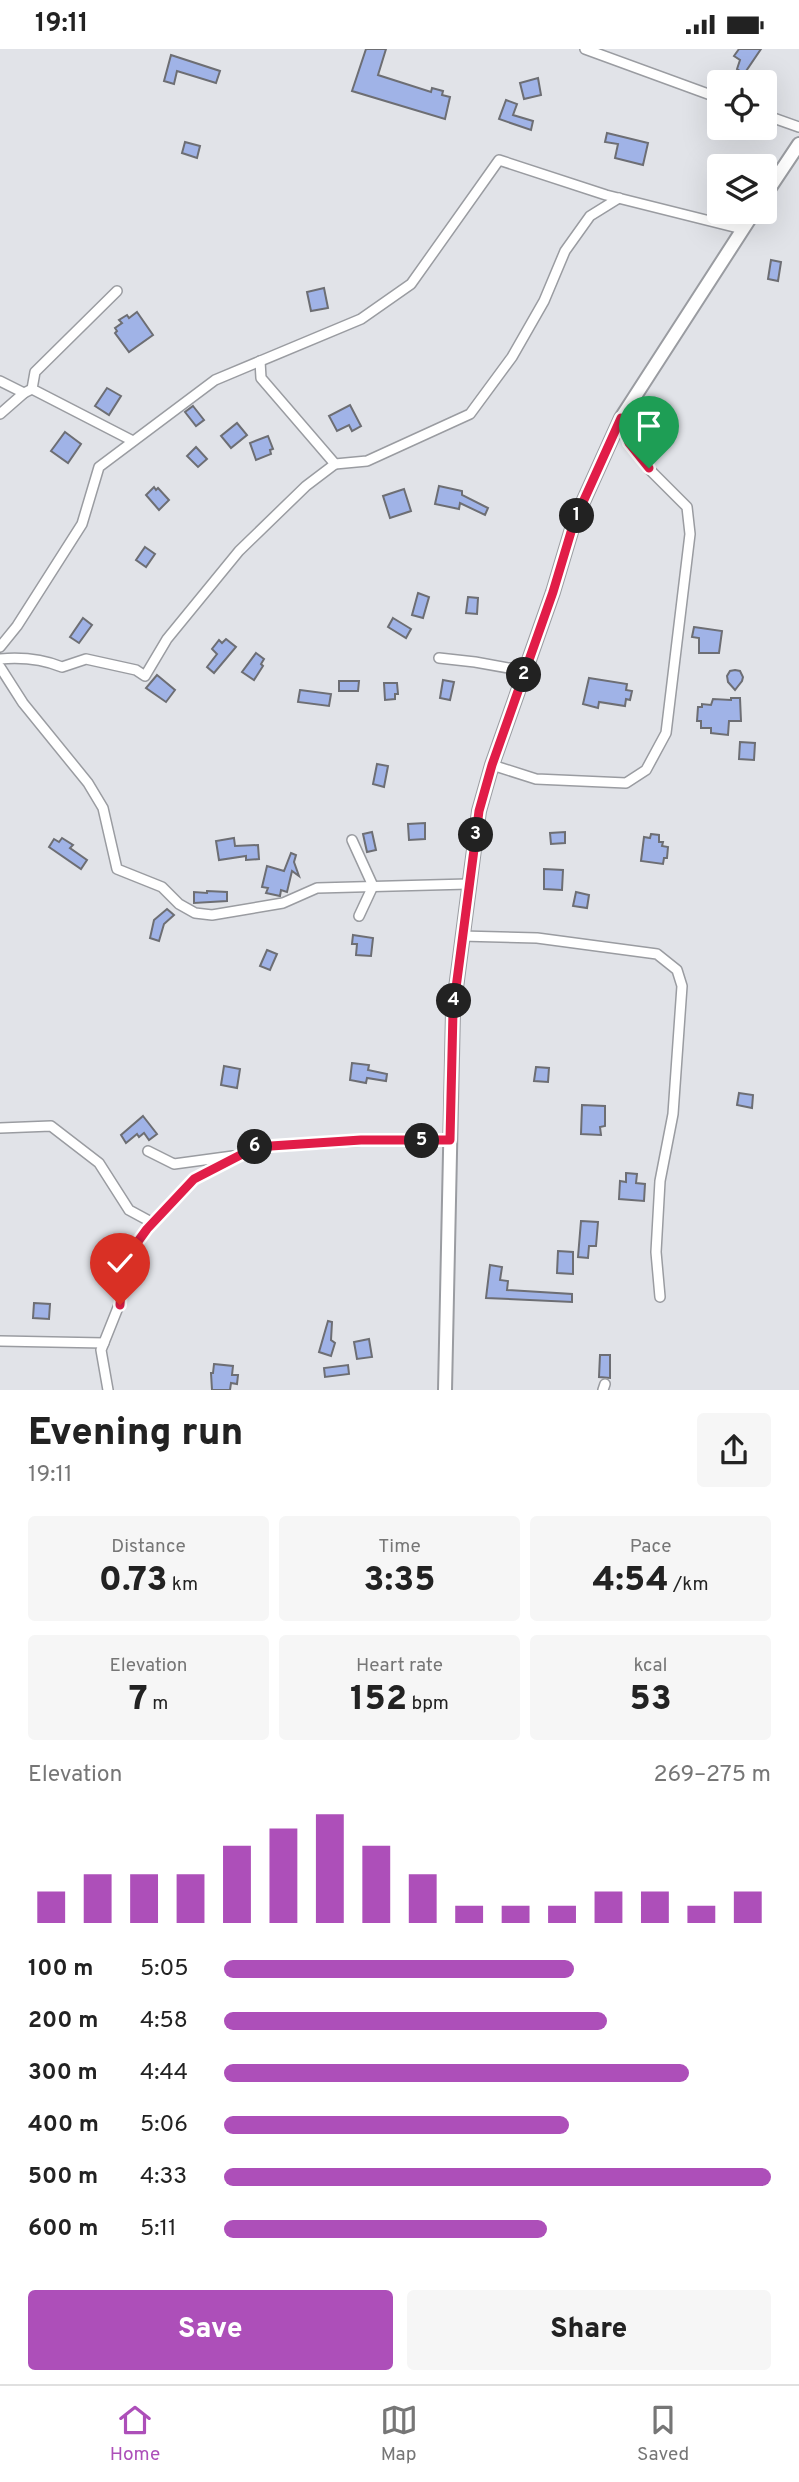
<!DOCTYPE html>
<html lang="en">
<head>
<meta charset="utf-8">
<style>
	body { margin:0; font-family:Overpass,sans-serif; background:#f6f6f6; color:#222; height:100vh; display:flex; flex-direction:column; font-size:26px; white-space:nowrap }
	* { box-sizing:border-box; margin:0 }
	p { font-size:23px; color:#767676 }
	.icon { flex:none; width:38px; height:38px; fill:none; stroke:currentColor; stroke-width:2; stroke-linecap:round; stroke-linejoin:round }
	.map { position:relative; height:1341px; overflow:hidden }
	.panel { display:flex; flex-direction:column; background:#fff; flex:1 }
	.panel>* { flex:none }
	.fabs { position:absolute; left:707px; top:21px; display:grid; gap:14px }
	.fabs a { display:grid; place-items:center; width:70px; height:70px; border-radius:7px; background:#fff; box-shadow:0 7px 28px #0002; font-size:35px }
	.pin { position:absolute; display:grid; place-items:center; width:60px; height:60px; color:#fff; margin:-72px -30px; border-radius:50% 50% 50% 0; rotate:-45deg; box-shadow:0 0 7px #0007 }
	.pin .icon { rotate:45deg }
	.km { position:absolute; width:35px; height:35px; margin:-18px; border-radius:50%; background:#222; color:#fff; font-size:19px; line-height:35px; text-align:center }
	.round { display:grid; place-items:center; flex:none; width:74px; height:74px; border-radius:7px; background:#f6f6f6 }
	.headline { display:flex; align-items:center; justify-content:space-between; height:119px; padding:0 28px }
	h1 { font-size:38px; font-weight:800; line-height:52px }
	.figures { display:grid; grid-template-columns:repeat(3,1fr); gap:10px; height:119px; padding:7px 28px }
	.figures div { display:grid; align-content:center; border-radius:7px; background:#f6f6f6; text-align:center }
	.figures b { font-size:35px; font-weight:800 }
	.figures small { font-size:19px; font-weight:400 }
	.figures p { font-size:19px }
	.chart { height:196px; padding:14px 28px }
	.chart p { display:flex; justify-content:space-between }
	.chart svg { width:100%; height:126px; margin-top:7px; stroke:#ad4fb9; stroke-width:6 }
	.action { display:flex; gap:14px; margin-top:auto; padding:14px 28px }
	.action a { flex:1; height:80px; border-radius:7px; background:#ad4fb9; color:#fff; font-size:28px; font-weight:800; line-height:80px; text-align:center }
	.action a+a { background:#f6f6f6; color:#222 }
	ul { padding:0 28px; list-style:none; font-size:23px }
	li { display:grid; grid-template-columns:112px 84px 1fr; align-items:center; height:52px }
	li i { height:18px; border-radius:9px; background:#ad4fb9 }
	.status { display:flex; justify-content:space-between; align-items:center; height:49px; padding:0 35px; background:#fff; direction:ltr }
	.status svg { height:19px; fill:currentColor }
	.tabs { display:flex; justify-content:space-around; align-items:center; height:98px; border-top:2px solid #e0e0e0; background:#fff; font-size:19px; color:#767676 }
	.tabs a { display:grid; justify-items:center; gap:4px }
	.tabs .on { color:#ad4fb9 }
	.map>svg:first-child { display:block }
	.building { fill:#a0b3e7; stroke:#6d6e73; stroke-width:2 }
	.lines { fill:none; stroke-linecap:round; stroke-linejoin:round }
	.minor-casing { stroke:#9a9ca1; stroke-width:12 }
	.tertiary-casing { stroke:#9a9ca1; stroke-width:16 }
	.minor { stroke:#fff; stroke-width:9 }
	.tertiary { stroke:#fff; stroke-width:12 }
	.route-casing { stroke:#fff; stroke-width:14 }
	.route { stroke:#e11d48; stroke-width:9 }
</style>
</head>
<body>
<div class="status"><b>19:11</b><svg viewBox="0 0 49 12"><path d="M0 12V9h3v3zM5 12V6h3v6zM10 12V3h3v9zM15 12V0h3v12zM26 1h20v11H26zM47 4h2v5h-2z"/></svg></div>
<div class="map">
<svg width="799" height="1341" viewBox="0 0 799 1341">
	<rect width="100%" height="100%" fill="#e1e3e8"/>
	<g class="building">
		<polygon points="366,0 386,0 378,26 431,43 432,39 443,42 442,46 450,48 445,70 352,42"/>
		<polygon points="739,0 761,0 744,25 737,20 740,11 734,7"/>
		<polygon points="171,6 220,22 216,34 177,22 174,35 164,32"/>
		<polygon points="538,29 541,46 524,50 520,34"/>
		<polygon points="506,51 517,55 513,66 533,72 531,81 499,70"/>
		<polygon points="607,84 648,94 643,116 615,109 618,95 605,93"/>
		<polygon points="185,93 200,97 197,109 182,104"/>
		<polygon points="771,211 781,213 778,232 768,230"/>
		<polygon points="324,239 328,259 311,262 307,243"/>
		<polygon points="137,263 153,286 129,303 115,284 117,282 115,279 122,274 119,271 127,266 129,269"/>
		<polygon points="107,339 121,347 109,366 95,357"/>
		<polygon points="350,356 361,377 352,382 349,376 337,382 329,367"/>
		<polygon points="193,357 204,371 196,377 185,363"/>
		<polygon points="237,374 247,386 231,399 221,387"/>
		<polygon points="65,383 81,395 68,414 51,402"/>
		<polygon points="268,387 273,400 270,401 271,405 256,411 250,394"/>
		<polygon points="196,398 207,410 198,418 187,407"/>
		<polygon points="439,437 462,442 462,446 488,459 485,466 460,454 459,460 435,455"/>
		<polygon points="154,438 156,441 158,439 169,451 159,461 146,446"/>
		<polygon points="404,440 411,462 390,469 383,447"/>
		<polygon points="145,498 155,505 146,518 136,511"/>
		<polygon points="418,544 429,548 423,569 412,566"/>
		<polygon points="468,548 478,549 477,565 466,564"/>
		<polygon points="83,569 92,576 79,594 70,588"/>
		<polygon points="393,569 411,580 406,589 388,578"/>
		<polygon points="694,578 722,582 719,604 699,604 699,589 692,588"/>
		<polygon points="226,590 236,598 214,624 207,618 217,605 212,600 219,591 222,594"/>
		<polygon points="256,604 264,610 261,615 263,617 254,631 242,623"/>
		<polygon points="735,621 740,622 743,628 742,632 735,641 728,633 727,627 730,622"/>
		<polygon points="157,626 175,641 166,653 146,639"/>
		<polygon points="589,629 627,635 626,641 632,642 630,651 626,650 625,657 599,653 598,659 583,655"/>
		<polygon points="443,631 454,633 450,651 440,649"/>
		<polygon points="339,632 359,632 358,642 339,642"/>
		<polygon points="384,634 397,634 398,645 395,645 395,650 385,651"/>
		<polygon points="300,641 331,645 329,657 298,653"/>
		<polygon points="731,649 740,649 741,672 729,672 728,686 711,684 711,679 701,679 701,672 697,672 698,658 702,658 702,655 711,656 713,650 731,651"/>
		<polygon points="740,693 755,694 754,711 739,710"/>
		<polygon points="377,715 388,717 384,738 373,735"/>
		<polygon points="425,774 425,790 409,791 408,775"/>
		<polygon points="372,783 376,801 367,803 363,785"/>
		<polygon points="565,783 565,794 551,795 550,784"/>
		<polygon points="651,785 659,786 659,793 663,793 662,797 668,798 667,809 664,809 663,815 641,812 644,788 650,789"/>
		<polygon points="62,789 73,796 70,799 87,811 81,820 49,798 54,790 59,793"/>
		<polygon points="234,789 235,797 258,796 259,810 246,811 246,807 219,811 216,792"/>
		<polygon points="291,804 296,806 294,813 299,827 292,822 287,843 281,841 280,847 266,844 268,839 262,838 267,817 284,822"/>
		<polygon points="544,820 563,821 562,841 544,840"/>
		<polygon points="207,842 227,843 227,852 194,854 194,843 207,844"/>
		<polygon points="576,843 589,846 587,859 573,857"/>
		<polygon points="167,860 174,866 164,875 159,892 150,889 154,871"/>
		<polygon points="353,886 373,889 371,907 356,906 357,895 352,895"/>
		<polygon points="267,901 277,905 270,921 260,917"/>
		<polygon points="352,1014 369,1016 368,1021 387,1025 386,1032 367,1029 366,1034 350,1031"/>
		<polygon points="224,1017 240,1020 237,1039 221,1036"/>
		<polygon points="536,1018 549,1019 548,1033 534,1032"/>
		<polygon points="739,1044 753,1046 752,1059 737,1056"/>
		<polygon points="582,1056 605,1057 605,1077 600,1078 601,1086 581,1085"/>
		<polygon points="143,1067 157,1085 149,1091 144,1084 139,1088 137,1085 126,1094 121,1086"/>
		<polygon points="626,1124 637,1125 636,1134 645,1135 644,1152 619,1150 620,1132 626,1133"/>
		<polygon points="581,1172 598,1173 596,1197 589,1197 588,1209 578,1208"/>
		<polygon points="558,1202 573,1203 573,1225 557,1224"/>
		<polygon points="490,1216 502,1218 500,1231 508,1232 507,1241 572,1245 572,1253 486,1249"/>
		<polygon points="34,1254 50,1255 49,1270 33,1269"/>
		<polygon points="328,1272 332,1273 331,1291 335,1294 331,1307 319,1303"/>
		<polygon points="369,1290 372,1308 357,1310 354,1293"/>
		<polygon points="600,1306 610,1306 610,1329 599,1328"/>
		<polygon points="214,1315 233,1317 232,1326 238,1326 237,1335 231,1334 230,1341 212,1341 211,1324 213,1324"/>
		<polygon points="348,1316 349,1325 325,1328 324,1319"/>
	</g>
	<g class="lines">
		<defs>
			<g id="minor">
				<polyline points="585,0 719,49"/>
				<polyline points="765,66 799,78"/>
				<polyline points="117,242 35,323 32,340 133,392"/>
				<polyline points="260,312 261,329 335,415 367,412 470,365 512,308 544,252 565,202 590,167 619,149"/>
				<polyline points="0,332 24,344"/>
				<polyline points="0,365 24,344 32,340"/>
				<polyline points="0,598 17,577 82,475 99,418 215,331 361,270 411,235 499,111 606,146 742,180"/>
				<polyline points="439,609 475,613 525,622"/>
				<path d="M0 610C22 608 42 610 62 618L86 610 136 621 145 627 167 590 239 502 306 437 335 415"/>
				<polyline points="0,618 23,654 88,734 103,759 117,820 162,838 179,855 195,864 212,866 283,854 317,839 468,835"/>
				<polyline points="492,716 536,730 626,734 646,721 666,684 690,485 687,458 649,420 629,394 621,369"/>
				<polyline points="352,791 373,837 359,867"/>
				<polyline points="461,887 537,889 657,905 677,921 682,937 673,1065 660,1132 656,1203 660,1248"/>
				<polyline points="0,1079 51,1077 99,1114 129,1161 153,1174"/>
				<polyline points="148,1102 174,1115 233,1107"/>
				<polyline points="0,1292 104,1294"/>
				<polyline points="108,1341 101,1301 119,1256 123,1213 147,1180 194,1130 256,1098 361,1092 450,1091"/>
				<polyline points="603,1341 605,1335"/>
			</g>
			<g id="tertiary">
				<polyline points="765,146 799,95"/>
				<polyline points="445,1341 453,962 479,762 492,716 553,543 574,473 621,369 754,163"/>
			</g>
		</defs>
		<use href="#minor" class="minor-casing"/>
		<use href="#tertiary" class="tertiary-casing"/>
		<use href="#minor" class="minor"/>
		<use href="#tertiary" class="tertiary"/>
	</g>
	<g class="lines">
		<defs>
			<polyline id="route" points="120,1256 123,1213 147,1180 194,1130 256,1098 361,1091 450,1091 453,962 479,762 492,716 553,543 574,473 621,369 629,394 649,419"/>
		</defs>
		<use href="#route" class="route-casing"/>
		<use href="#route" class="route"/>
	</g>
</svg>
<div class="fabs">
<a><svg class="icon" aria-label="locate" viewBox="0 0 24 24"><circle cx="12" cy="12" r="6"/><path d="M12 2v4M12 18v4M2 12h4M18 12h4"/></svg></a>
<a><svg class="icon" aria-label="layers" viewBox="0 0 24 24"><path d="M12 4l9 5-9 5-9-5zM3 14l9 5 9-5"/></svg></a>
</div>
<div class="pin" style="left:649px;top:419px;background:#1e9e55"><svg class="icon" aria-label="arrive" viewBox="0 0 24 24"><path d="M6 21V4h12l-3 4 3 4H6"/></svg></div>
<div class="pin" style="left:120px;top:1256px;background:#d93025"><svg class="icon" aria-label="check" viewBox="0 0 24 24"><path d="M5 12l5 5 9-10"/></svg></div>
<b class="km" style="left:577px;top:467px">1</b>
<b class="km" style="left:524px;top:626px">2</b>
<b class="km" style="left:476px;top:786px">3</b>
<b class="km" style="left:454px;top:952px">4</b>
<b class="km" style="left:422px;top:1092px">5</b>
<b class="km" style="left:255px;top:1098px">6</b>
</div>
<section class="panel">
<div class="headline"><div><h1>Evening run</h1><p>19:11</p></div><a class="round"><svg class="icon" aria-label="share" viewBox="0 0 24 24"><path d="M12 15V3M7 8l5-5 5 5M5 13v7h14v-7"/></svg></a></div>
<div class="figures">
<div><p>Distance</p><b>0.73<small> km</small></b></div>
<div><p>Time</p><b>3:35</b></div>
<div><p>Pace</p><b>4:54<small> /km</small></b></div>
</div>
<div class="figures">
<div><p>Elevation</p><b>7<small> m</small></b></div>
<div><p>Heart rate</p><b>152<small> bpm</small></b></div>
<div><p>kcal</p><b>53</b></div>
</div>
<div class="chart"><p><span>Elevation</span>269–275 m</p>
<svg viewBox="0 0 160 44" preserveAspectRatio="none"><path d="M5 44V33M15 44V27M25 44V27M35 44V27M45 44V17M55 44V11M65 44V6M75 44V17M85 44V27M95 44V38M105 44V38M115 44V38M125 44V33M135 44V33M145 44V38M155 44V33"/></svg>
</div>
<ul>
<li><b>100 m</b>5:05<i style="width:64%"></i></li>
<li><b>200 m</b>4:58<i style="width:70%"></i></li>
<li><b>300 m</b>4:44<i style="width:85%"></i></li>
<li><b>400 m</b>5:06<i style="width:63%"></i></li>
<li><b>500 m</b>4:33<i style="width:100%"></i></li>
<li><b>600 m</b>5:11<i style="width:59%"></i></li>
</ul>
<div class="action"><a>Save</a><a>Share</a></div>
</section>
<nav class="tabs">
<a class="on"><svg class="icon" aria-label="home" viewBox="0 0 24 24"><path d="M3 11l9-7 9 7M6 9v11h12V9"/></svg>Home</a>
<a><svg class="icon" aria-label="map" viewBox="0 0 24 24"><path d="M3 6l6-2 6 2 6-2v14l-6 2-6-2-6 2zM9 4v14M15 6v14"/></svg>Map</a>
<a><svg class="icon" aria-label="saved" viewBox="0 0 24 24"><path d="M7 4h10v16l-5-4-5 4z"/></svg>Saved</a>
</nav>
</body>
</html>
